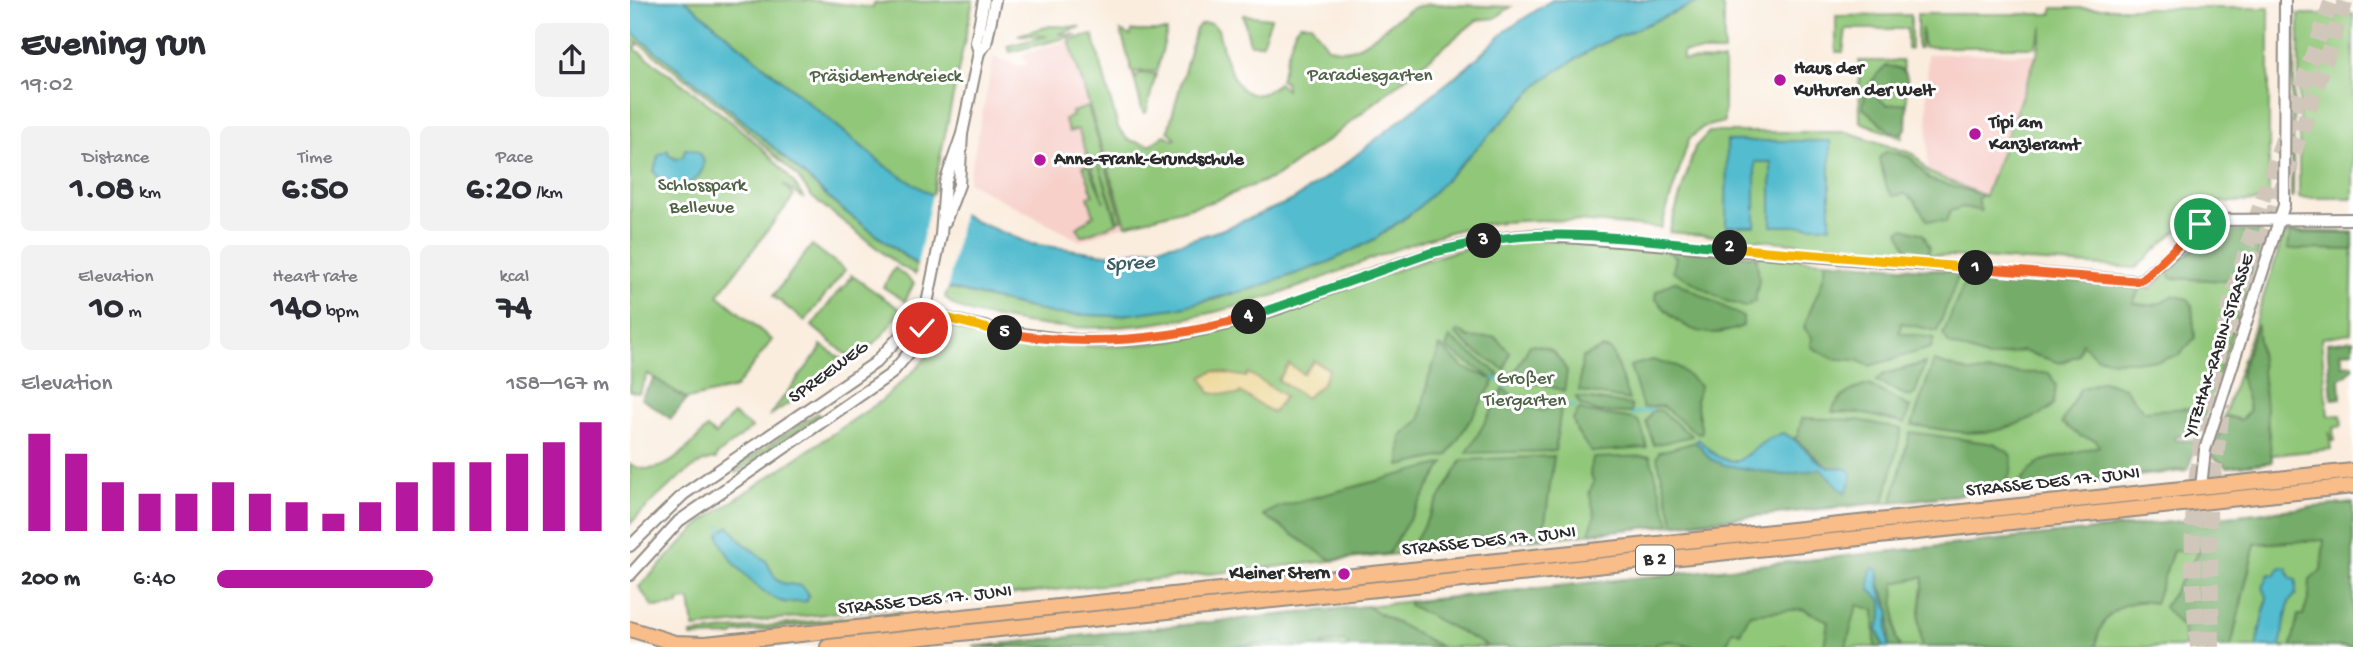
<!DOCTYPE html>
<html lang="en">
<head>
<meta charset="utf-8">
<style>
	body { margin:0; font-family:"Gochi Hand",sans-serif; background:#f2f2f3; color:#2b2b33; height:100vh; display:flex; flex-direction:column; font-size:26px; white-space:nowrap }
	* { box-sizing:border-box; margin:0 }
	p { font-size:23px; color:#7c7c81 }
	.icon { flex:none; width:38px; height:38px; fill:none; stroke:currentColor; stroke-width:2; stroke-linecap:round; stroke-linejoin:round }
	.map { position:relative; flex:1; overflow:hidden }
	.side { display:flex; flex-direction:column; background:#fff; width:630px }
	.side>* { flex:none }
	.pin { position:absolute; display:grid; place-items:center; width:60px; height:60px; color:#fff; margin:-30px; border:4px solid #fff; border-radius:50%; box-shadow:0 2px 7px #0007 }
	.km { position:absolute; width:35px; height:35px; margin:-18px; border-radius:50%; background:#222; color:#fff; font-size:19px; line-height:35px; text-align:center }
	.round { display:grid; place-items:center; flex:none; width:74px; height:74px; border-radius:10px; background:#f2f2f3 }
	.headline { display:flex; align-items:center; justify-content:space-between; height:119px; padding:0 21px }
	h1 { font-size:38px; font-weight:800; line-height:52px }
	.figures { display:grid; grid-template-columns:repeat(3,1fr); gap:10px; height:119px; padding:7px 21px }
	.figures div { display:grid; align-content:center; border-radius:10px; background:#f2f2f3; text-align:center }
	.figures b { font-size:35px; font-weight:800 }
	.figures small { font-size:19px; font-weight:400 }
	.figures p { font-size:19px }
	.chart { height:196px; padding:14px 21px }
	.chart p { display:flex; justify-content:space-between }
	.chart svg { width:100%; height:126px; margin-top:7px; stroke:#b5179e; stroke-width:6 }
	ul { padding:0 21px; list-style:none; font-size:23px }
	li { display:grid; grid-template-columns:112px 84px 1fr; align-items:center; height:52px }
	li i { height:18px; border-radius:9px; background:#b5179e }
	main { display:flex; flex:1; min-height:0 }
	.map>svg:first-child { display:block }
	.built { fill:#f7d0ca }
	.green { fill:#91c779; stroke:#5e7952; stroke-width:2 }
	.forest { fill:#74ac69; stroke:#506c4a; stroke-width:2 }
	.sand { fill:#eeda9e; stroke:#8c8264; stroke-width:2 }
	.water { fill:#52bccf; stroke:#3e747d; stroke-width:2 }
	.pier { fill:#faedde }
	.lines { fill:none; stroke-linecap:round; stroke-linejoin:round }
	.stream { stroke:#52bccf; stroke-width:2.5 }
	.trunk-tunnel { stroke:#d1c6ba; stroke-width:16; stroke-dasharray:16 8; stroke-linecap:butt }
	.tertiary-casing { stroke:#928c84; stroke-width:14 }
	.primary-casing { stroke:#928c84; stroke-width:18 }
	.tertiary { stroke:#fff; stroke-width:10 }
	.primary { stroke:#f8bd89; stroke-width:14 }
	.split-1-casing { stroke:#fff; stroke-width:14 }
	.split-2-casing { stroke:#fff; stroke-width:14 }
	.split-3-casing { stroke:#fff; stroke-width:14 }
	.split-4-casing { stroke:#fff; stroke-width:14 }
	.split-5-casing { stroke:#fff; stroke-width:14 }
	.split-6-casing { stroke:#fff; stroke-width:14 }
	.split-1 { stroke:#f0652b; stroke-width:9 }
	.split-2 { stroke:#f5b400; stroke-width:9 }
	.split-3 { stroke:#22a559; stroke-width:9 }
	.split-4 { stroke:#22a559; stroke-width:9 }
	.split-5 { stroke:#f0652b; stroke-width:9 }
	.split-6 { stroke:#f5b400; stroke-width:9 }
	.poi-dot { fill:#b5179e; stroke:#fff; stroke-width:2.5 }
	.labels { text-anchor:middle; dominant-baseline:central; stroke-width:6; stroke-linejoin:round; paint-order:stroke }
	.shield { fill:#fff; stroke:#6b6b6b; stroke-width:2 }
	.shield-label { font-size:18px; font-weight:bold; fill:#2b2b2b }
	.poi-label { font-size:19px; font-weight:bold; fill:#2b2b2b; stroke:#fff; text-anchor:start }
	.park-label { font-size:19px; fill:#4f6246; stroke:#fff }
	.street-label { font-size:19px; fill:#2b2b2b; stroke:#fff }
	.water-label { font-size:21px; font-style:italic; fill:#395e64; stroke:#fff }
</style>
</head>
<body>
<main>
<section class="side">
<div class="headline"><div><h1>Evening run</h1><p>19:02</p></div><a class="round"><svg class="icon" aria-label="share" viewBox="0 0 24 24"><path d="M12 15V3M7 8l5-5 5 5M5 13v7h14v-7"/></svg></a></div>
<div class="figures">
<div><p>Distance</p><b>1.08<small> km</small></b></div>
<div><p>Time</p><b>6:50</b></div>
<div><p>Pace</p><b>6:20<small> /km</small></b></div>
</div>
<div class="figures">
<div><p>Elevation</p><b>10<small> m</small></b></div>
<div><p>Heart rate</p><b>140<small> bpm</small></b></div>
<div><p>kcal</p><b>74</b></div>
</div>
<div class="chart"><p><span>Elevation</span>158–167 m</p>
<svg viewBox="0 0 160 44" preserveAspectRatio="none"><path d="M5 44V10M15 44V17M25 44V27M35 44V31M45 44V31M55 44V27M65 44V31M75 44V34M85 44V38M95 44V34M105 44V27M115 44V20M125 44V20M135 44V17M145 44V13M155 44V6"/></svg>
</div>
<ul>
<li><b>200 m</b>6:40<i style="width:55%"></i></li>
</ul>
</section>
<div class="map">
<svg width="1723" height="647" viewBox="0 0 1723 647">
	<rect width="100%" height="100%" fill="#fff"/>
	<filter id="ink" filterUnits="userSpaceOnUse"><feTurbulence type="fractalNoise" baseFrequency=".0143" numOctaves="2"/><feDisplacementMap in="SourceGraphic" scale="14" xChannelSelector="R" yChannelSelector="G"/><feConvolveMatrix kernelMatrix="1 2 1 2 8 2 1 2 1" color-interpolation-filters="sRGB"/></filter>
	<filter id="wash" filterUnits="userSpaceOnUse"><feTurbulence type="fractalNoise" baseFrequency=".00686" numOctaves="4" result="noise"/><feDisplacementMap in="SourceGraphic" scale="28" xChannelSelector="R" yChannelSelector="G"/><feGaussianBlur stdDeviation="1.57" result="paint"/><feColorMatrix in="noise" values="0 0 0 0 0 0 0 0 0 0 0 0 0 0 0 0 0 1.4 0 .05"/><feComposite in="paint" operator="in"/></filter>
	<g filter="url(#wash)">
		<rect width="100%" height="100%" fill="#faedde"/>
		<g class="built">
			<polygon points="439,41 496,225 450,241 338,182 364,57 389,66 397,65 393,54"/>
			<polygon points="1297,54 1407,54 1355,194 1298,172"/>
		</g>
		<g class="green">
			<polygon points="55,0 180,0 243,8 244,3 343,0 302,197 255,166"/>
			<path d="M1072 0H1090L1094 11V52H1053V60L1094 61V122L1073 127 1059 139 1031 228C969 223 902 214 840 227 785 239 732 263 680 283 582 319 476 341 373 319 355 316 325 312 315 297L318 288 425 314 485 316 583 300 699 262 745 239 778 216 914 79 967 46Z"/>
			<path d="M799 4 881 7 865 18 847 20 702 137 647 176 584 201 496 225 439 40 463 35 488 128 498 140 520 145 535 135 544 140 546 138 538 131 566 29 571 24 581 23 588 29C594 55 607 121 648 83L656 89 655 81 650 80 665 29 670 24H681L698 47C731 62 757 19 783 8 789 5 793 7 799 4Z"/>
			<polygon points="1423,8 1639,8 1639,201 1568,203 1568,211 1506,268 1274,253 1039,232 1065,147 1079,132 1217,132 1284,154 1298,172 1355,196 1407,54 1413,26 1405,47 1293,47 1292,28 1290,48 1287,48 1287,14 1421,14"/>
			<polygon points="1662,11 1665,11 1663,198 1661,198"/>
			<rect x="1669" y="14" width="54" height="184"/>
			<polygon points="613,15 641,18 632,44 620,44"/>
			<polygon points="1281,15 1281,49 1277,49 1277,29 1216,29 1213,52 1206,52 1206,16"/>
			<polygon points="420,26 451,27 428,34 447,35 380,52 378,46 417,36 388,35"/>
			<path d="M0 31 101 110 213 210 287 266 285 274 267 264 181 196 167 176 94 109 5 40 8 45 4 48C52 85 146 147 174 199L153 184 164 196 88 295 142 340 105 388 58 399 18 374 9 393 0 391Z"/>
			<polygon points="491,31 500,36 502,31 537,31 527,71 502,72"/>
			<polygon points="1229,61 1272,61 1277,98 1272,138 1230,122"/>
			<polygon points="503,73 506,78 510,73 526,74 516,113 513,113"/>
			<polygon points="458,107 492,220 488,221 468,162 487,223 452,236 447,228 464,215 458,197 463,194 453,166 458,165 474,202 448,129 439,132 434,119 443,116 442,112"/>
			<path d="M1593 231H1630L1633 240 1569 433 1544 437 1545 440 1567 441 1555 471 64 628 60 600 49 601V605L23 607 9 587 72 522 251 401 289 366 301 351 311 326C396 344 478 356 564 336 657 316 742 274 833 249 864 241 897 241 929 240L1511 286 1520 290 1575 236Z"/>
			<polygon points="1660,231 1723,232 1721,333 1691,338 1698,416 1711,415 1712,426 1703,428 1704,441 1701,441 1699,432 1701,449 1642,455 1642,462 1597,467 1581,456 1653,237"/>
			<polygon points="182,245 215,270 175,321 143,296"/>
			<polygon points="265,268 284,283 275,301 253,287"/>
			<polygon points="221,275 271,310 250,338 223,360 182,326 208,292 212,291 210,289 217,285 218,279 221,280"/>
			<polygon points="191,345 219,364 139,416 190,350"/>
			<polygon points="187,413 190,416 106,473 103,469"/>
			<path d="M103 414 122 428 87 455 86 459C62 459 17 507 0 524V464C31 482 58 448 77 428L85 435Z"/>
			<polygon points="1723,503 1723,647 343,647"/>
			<polygon points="271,612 271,615 106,633 103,636 61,637 61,634"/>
		</g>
		<g class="forest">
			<path d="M1256 66C1271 67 1281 72 1276 88H1255L1248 98 1257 105 1277 103 1276 129 1270 133 1261 132 1233 108C1234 88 1242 79 1256 66Z"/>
			<polygon points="1257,151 1280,157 1300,180 1353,195 1347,199 1351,211 1333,207 1320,211 1316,222 1297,220 1284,200 1275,194 1263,196 1257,188 1249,158"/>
			<polygon points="1274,228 1293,234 1300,248 1298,253 1278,252 1269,231"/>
			<polygon points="1584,231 1630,231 1633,240 1617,282 1540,278 1539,272"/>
			<polygon points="1660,233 1723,234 1723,250 1658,249"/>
			<polygon points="1030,247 1126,256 1129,280 1125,301 1115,307 1096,301 1043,271 1046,257"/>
			<path d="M1195 261 1330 272 1307 331 1271 323 1270 333 1304 338 1301 348 1240 366 1226 360 1204 359 1181 347 1182 337 1174 328C1178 311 1199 275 1195 261Z"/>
			<path d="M1342 273 1511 286 1503 303C1519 306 1530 307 1543 295L1558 299 1562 305 1565 338 1549 355 1528 361H1484L1466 357 1452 343 1448 355 1430 363 1392 351 1358 358 1319 344 1313 334 1334 284Z"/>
			<path d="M1045 281 1113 317V326C1073 343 1050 328 1025 298L1026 292Z"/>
			<polygon points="1627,324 1642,462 1597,467 1583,456 1597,416 1611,420 1620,410 1610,376"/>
			<polygon points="829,331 839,338 865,337 880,352 875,370 843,350 825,334"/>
			<polygon points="820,338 869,374 818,455 770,466 771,437 790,420 798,380 810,346 834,368 863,379 816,348"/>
			<polygon points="1723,340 1723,351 1711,352 1713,365 1723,364 1723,369 1710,379 1711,398 1702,399 1697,343"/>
			<path d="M900 345C921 345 927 354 937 371L934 391 883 375Z"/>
			<polygon points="972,348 980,350 984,356 999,400 949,391 952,358"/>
			<polygon points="1022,360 1047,366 1070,386 1066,401 1072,432 1068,434 1032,406 1013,408 1000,366"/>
			<path d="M1304 361 1339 372 1419 373 1426 385 1424 404C1413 416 1400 418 1385 425 1352 439 1317 430 1282 425Z"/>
			<polygon points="1295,363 1285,394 1279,397 1246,381 1254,374"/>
			<polygon points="25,378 56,400 41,419 11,398"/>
			<polygon points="1473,381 1495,388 1513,411 1574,407 1577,410 1569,433 1544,437 1545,440 1567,441 1558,469 1386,488 1402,468 1412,461 1469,446 1466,440 1450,436 1432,423 1450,389"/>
			<path d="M1239 385 1280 407 1275 423 1230 413 1202 412C1207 396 1224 388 1239 385Z"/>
			<polygon points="874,389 888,401 911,411 927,406 931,408 925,451 837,453"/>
			<polygon points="946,397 1001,405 1002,413 968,412 950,405"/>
			<path d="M949 409C962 416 1004 416 1008 421 1013 427 1015 440 1017 448L961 452 947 432 943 420Z"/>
			<polygon points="1030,410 1062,436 1024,445 1016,422 1022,411"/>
			<polygon points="1172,418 1228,420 1272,429 1254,502 1044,524 1027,457 1029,452 1066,442 1080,459 1095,465 1153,475 1191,469 1215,493 1202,467 1197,467 1164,438 1168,435"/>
			<polygon points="1280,432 1365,444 1379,453 1382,459 1381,472 1372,490 1262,502"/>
			<polygon points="924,456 913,538 778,552 832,460"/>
			<polygon points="1020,456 1040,525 959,533 965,515 959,492 964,483 960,473 963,458"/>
			<polygon points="814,463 758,554 701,560 633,515 648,507"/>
			<path d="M1723 503V647H1661L1668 615H1673L1679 596 1680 580 1691 570 1694 540 1625 544 1601 647H1556L1552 627 1534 607 1570 550 1543 551 1525 603C1493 597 1469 615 1466 647H1292L1289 620 1294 577 1264 583 1266 638 1270 647H1259C1259 635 1261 616 1259 607 1257 595 1248 589 1249 575H1240V590L1252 601V618L1247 631 1254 647H1245L1244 610 1227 605 1216 647H1194L1198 621 1173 609 1120 614 1110 633 1103 630 1095 647H1065L1041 641 1027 643 1024 647H859L779 605V602Z"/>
			<polygon points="736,606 811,647 721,647 714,641 693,644 694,647 655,647 652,642 594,647 343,647"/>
		</g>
		<g class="sand">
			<polygon points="684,361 699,369 692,384 676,398 648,380 659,364 673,374"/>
			<polygon points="584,371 616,377 618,373 655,396 643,413 610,392 608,395 580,393 572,377"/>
		</g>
		<g class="water">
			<polygon points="0,0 55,0 255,166 342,220 401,244 483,255 553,242 591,230 663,200 711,167 836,68 878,29 922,0 1073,0 967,46 914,79 788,208 745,239 699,262 625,288 547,308 485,316 424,314 318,288 213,210 101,110 0,31"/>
			<polygon points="1097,141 1200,141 1200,226 1141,226 1141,162 1125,162 1125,226 1096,226"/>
			<path d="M55 149C99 150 55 215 24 172L28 156 38 150V155L46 159 53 157Z"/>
			<path d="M1153 433C1170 439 1184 463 1199 467 1208 469 1213 466 1221 472V481L1215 493 1191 469 1153 475 1095 465 1080 459 1066 442 1068 439C1082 452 1087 461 1108 461L1138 439Z"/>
			<path d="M99 526 111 541 136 561 146 579 152 583 171 586 179 595 177 601C169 602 157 604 150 601 130 593 91 555 89 534Z"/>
			<polygon points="1650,567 1657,568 1660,578 1666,580 1666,594 1659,602 1650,647 1626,647 1637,597 1633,587 1639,574 1645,575"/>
			<polygon points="1243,568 1248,570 1250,590 1260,613 1257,629 1259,647 1254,647 1247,629 1252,618 1252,601 1240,590 1240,572"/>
		</g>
		<polygon class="pier" points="302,194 333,211 317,292 286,270"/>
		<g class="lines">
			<g class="stream">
				<polyline points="864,378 878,387"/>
				<polyline points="927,404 945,406"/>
				<polyline points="1002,414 1021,410"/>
				<polyline points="90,526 92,531"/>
			</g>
		</g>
	</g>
	<g filter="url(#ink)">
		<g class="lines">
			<g class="trunk-tunnel">
				<polyline points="1607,337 1636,235 1716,0"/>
				<path d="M1568 647C1563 593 1560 537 1566 483 1583 316 1648 157 1702 0"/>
				<polyline points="1582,647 1579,509 1593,404"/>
			</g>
			<defs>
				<g id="tertiary">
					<polyline points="349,52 356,44 365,0"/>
					<polyline points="315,222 329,185 332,134 349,52 346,42 354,0"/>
					<path d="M293 312C419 347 518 354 644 310 731 279 816 238 910 235L1506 281 1513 279 1578 220 1723 219"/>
					<polyline points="1571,487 1575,450 1654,205 1655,0"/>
					<polyline points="0,546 54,494 245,363 293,312"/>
					<polyline points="0,575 49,521 261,374 277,355 292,328 311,235 315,183 332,134"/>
				</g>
				<g id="primary">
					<polyline points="0,629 45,643 75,644 1723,471"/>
					<polyline points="198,647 1723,486"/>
				</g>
			</defs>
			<use href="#tertiary" class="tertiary-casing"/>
			<use href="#primary" class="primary-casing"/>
			<use href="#tertiary" class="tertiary"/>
			<use href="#primary" class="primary"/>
		</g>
	</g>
	<g class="lines" filter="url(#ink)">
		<defs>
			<polyline id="split-1" points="1346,268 1506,281 1513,279 1570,224"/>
			<polyline id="split-2" points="1100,248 1346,268"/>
			<path id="split-3" d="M854 241C934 227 1018 241 1100 248"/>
			<polyline id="split-4" points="619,317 800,253 854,241"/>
			<path id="split-5" d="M375 333C458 348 538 340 619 317"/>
			<polyline id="split-6" points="292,328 293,312 375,333"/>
		</defs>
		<use href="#split-1" class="split-1-casing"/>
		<use href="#split-2" class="split-2-casing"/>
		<use href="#split-3" class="split-3-casing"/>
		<use href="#split-4" class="split-4-casing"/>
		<use href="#split-5" class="split-5-casing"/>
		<use href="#split-6" class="split-6-casing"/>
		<use href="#split-1" class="split-1"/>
		<use href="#split-2" class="split-2"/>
		<use href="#split-3" class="split-3"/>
		<use href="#split-4" class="split-4"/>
		<use href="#split-5" class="split-5"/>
		<use href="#split-6" class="split-6"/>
	</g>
	<g class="poi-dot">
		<circle cx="1150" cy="80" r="7"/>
		<circle cx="1345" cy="134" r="7"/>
		<circle cx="410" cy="160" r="7"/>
		<circle cx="714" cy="574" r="7"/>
	</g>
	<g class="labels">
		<rect class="shield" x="1006" y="545.5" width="38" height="29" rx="5"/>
		<g class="shield-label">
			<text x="1025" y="560">B 2</text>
		</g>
		<g class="poi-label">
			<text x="1164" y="69">Haus der<tspan x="1164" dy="22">Kulturen der Welt</tspan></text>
			<text x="1359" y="123">Tipi am<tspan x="1359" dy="22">Kanzleramt</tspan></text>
			<text x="424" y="160">Anne-Frank-Grundschule</text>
			<text x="700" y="574" text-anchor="end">Kleiner Stern</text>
		</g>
		<g class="park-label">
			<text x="740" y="76">Paradiesgarten</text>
			<text x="256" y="77">Präsidentendreieck</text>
			<text x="72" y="186">Schlosspark<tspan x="72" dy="22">Bellevue</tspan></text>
			<text x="895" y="379">Großer<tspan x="895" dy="22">Tiergarten</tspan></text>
		</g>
		<g class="street-label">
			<text transform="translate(1590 346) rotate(-72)">YITZHAK-RABIN-STRASSE</text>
			<text transform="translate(199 373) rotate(-36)">SPREEWEG</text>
			<text transform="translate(1423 483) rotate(-6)">STRASSE DES 17. JUNI</text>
			<text transform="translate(859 542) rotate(-6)">STRASSE DES 17. JUNI</text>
			<text transform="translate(295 601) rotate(-6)">STRASSE DES 17. JUNI</text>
		</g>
		<g class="water-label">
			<text transform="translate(500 265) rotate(-3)">Spree</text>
		</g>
	</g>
</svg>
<div class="pin" style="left:1570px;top:224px;background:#1e9e55"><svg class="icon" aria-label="arrive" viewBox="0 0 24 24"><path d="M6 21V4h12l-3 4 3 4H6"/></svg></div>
<div class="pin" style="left:292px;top:328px;background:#d93025"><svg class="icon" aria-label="check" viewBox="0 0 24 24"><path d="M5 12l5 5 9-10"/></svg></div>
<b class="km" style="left:1346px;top:268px">1</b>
<b class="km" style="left:1100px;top:248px">2</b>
<b class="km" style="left:854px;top:241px">3</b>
<b class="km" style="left:619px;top:317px">4</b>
<b class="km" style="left:375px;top:333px">5</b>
</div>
</main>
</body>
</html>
